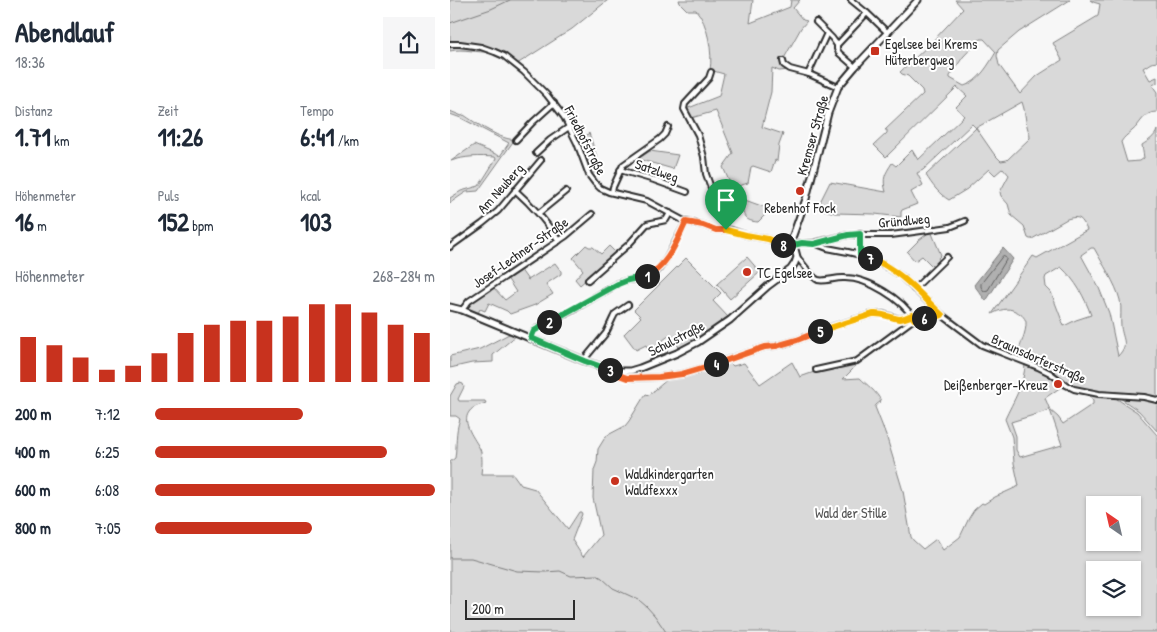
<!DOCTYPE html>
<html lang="de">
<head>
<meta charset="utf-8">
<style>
	body { margin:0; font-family:"Patrick Hand",sans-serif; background:#f6f6f7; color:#1f2937; height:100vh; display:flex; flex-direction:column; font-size:19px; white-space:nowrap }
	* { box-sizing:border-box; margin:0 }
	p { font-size:16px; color:#747a83 }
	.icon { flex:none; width:28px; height:28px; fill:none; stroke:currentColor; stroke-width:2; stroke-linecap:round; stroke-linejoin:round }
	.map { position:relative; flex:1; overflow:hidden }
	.details { display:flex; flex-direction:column; background:#fff; width:450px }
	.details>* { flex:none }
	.needle { width:32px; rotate:326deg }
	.controls { position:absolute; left:636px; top:496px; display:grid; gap:10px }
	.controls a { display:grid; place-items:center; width:55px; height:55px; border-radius:0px; background:#fff; box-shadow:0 1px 4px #0004; font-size:25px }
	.scale { position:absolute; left:15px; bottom:12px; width:110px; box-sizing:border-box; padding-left:5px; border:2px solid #2b2b2b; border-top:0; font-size:14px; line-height:18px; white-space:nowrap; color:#2b2b2b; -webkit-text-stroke:4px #fff; paint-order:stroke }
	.pin { position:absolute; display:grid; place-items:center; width:42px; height:42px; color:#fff; margin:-51px -21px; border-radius:50% 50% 50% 0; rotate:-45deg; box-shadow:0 0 5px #0007 }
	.pin .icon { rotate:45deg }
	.km { position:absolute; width:25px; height:25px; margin:-12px; border-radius:50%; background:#222; color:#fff; font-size:14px; line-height:25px; text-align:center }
	.round { display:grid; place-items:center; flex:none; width:52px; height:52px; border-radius:0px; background:#f6f6f7 }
	.headline { display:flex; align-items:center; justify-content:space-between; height:85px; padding:0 15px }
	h1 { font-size:28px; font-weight:700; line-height:38px }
	.figures { display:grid; grid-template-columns:repeat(3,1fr); gap:8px; height:85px; padding:5px 15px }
	.figures div { display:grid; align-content:center }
	.figures b { font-size:25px; font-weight:700 }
	.figures small { font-size:14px; font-weight:400 }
	.figures p { font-size:14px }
	.chart { height:140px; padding:10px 15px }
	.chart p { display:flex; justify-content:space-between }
	.chart svg { width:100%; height:90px; margin-top:5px; stroke:#c8321e; stroke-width:6 }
	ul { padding:0 15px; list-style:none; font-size:16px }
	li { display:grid; grid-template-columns:80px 60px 1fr; align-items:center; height:38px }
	li i { height:12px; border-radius:6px; background:#c8321e }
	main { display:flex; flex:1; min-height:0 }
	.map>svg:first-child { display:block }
	.green { fill:#d9d9d9; stroke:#828282; fill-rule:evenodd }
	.water { fill:#b0b0b0; stroke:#7b7b7b }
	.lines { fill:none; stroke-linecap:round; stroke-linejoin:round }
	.shore { stroke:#606060; stroke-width:1 }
	.stream { stroke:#7b7b7b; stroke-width:1 }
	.street-casing { stroke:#2b2b2b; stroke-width:8 }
	.secondary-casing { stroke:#2b2b2b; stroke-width:9 }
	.street { stroke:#fff; stroke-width:4 }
	.secondary { stroke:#fff; stroke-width:5 }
	.split-1-casing { stroke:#fff; stroke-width:10 }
	.split-2-casing { stroke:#fff; stroke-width:10 }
	.split-3-casing { stroke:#fff; stroke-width:10 }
	.split-4-casing { stroke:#fff; stroke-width:10 }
	.split-5-casing { stroke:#fff; stroke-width:10 }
	.split-6-casing { stroke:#fff; stroke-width:10 }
	.split-7-casing { stroke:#fff; stroke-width:10 }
	.split-8-casing { stroke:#fff; stroke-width:10 }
	.split-9-casing { stroke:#fff; stroke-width:10 }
	.split-1 { stroke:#f0652b; stroke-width:6 }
	.split-2 { stroke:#22a559; stroke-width:6 }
	.split-3 { stroke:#22a559; stroke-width:6 }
	.split-4 { stroke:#f0652b; stroke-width:6 }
	.split-5 { stroke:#f0652b; stroke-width:6 }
	.split-6 { stroke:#f5b400; stroke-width:6 }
	.split-7 { stroke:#f5b400; stroke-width:6 }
	.split-8 { stroke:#22a559; stroke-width:6 }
	.split-9 { stroke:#f5b400; stroke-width:6 }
	.poi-dot { fill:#c8321e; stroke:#fff; stroke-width:2 }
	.labels { text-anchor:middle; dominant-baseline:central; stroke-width:4; stroke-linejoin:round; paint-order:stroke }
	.poi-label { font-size:14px; fill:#2b2b2b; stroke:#fff; text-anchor:start }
	.street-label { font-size:14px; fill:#2b2b2b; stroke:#fff }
	.park-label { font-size:14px; fill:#565656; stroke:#fff }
</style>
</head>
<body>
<main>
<section class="details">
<div class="headline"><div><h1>Abendlauf</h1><p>18:36</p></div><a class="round"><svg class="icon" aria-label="share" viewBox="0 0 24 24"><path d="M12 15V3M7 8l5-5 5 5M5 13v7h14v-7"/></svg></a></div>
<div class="figures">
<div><p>Distanz</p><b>1.71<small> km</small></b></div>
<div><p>Zeit</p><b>11:26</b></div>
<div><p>Tempo</p><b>6:41<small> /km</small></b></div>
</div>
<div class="figures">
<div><p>Höhenmeter</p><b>16<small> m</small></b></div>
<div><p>Puls</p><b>152<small> bpm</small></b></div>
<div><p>kcal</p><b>103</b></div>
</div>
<div class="chart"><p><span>Höhenmeter</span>268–284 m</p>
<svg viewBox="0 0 160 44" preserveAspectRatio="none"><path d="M5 44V22M15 44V26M25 44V32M35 44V38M45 44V36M55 44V30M65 44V20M75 44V16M85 44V14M95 44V14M105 44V12M115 44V6M125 44V6M135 44V10M145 44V16M155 44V20"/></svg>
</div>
<ul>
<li><b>200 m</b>7:12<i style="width:53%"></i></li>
<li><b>400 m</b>6:25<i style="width:83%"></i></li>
<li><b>600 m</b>6:08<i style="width:100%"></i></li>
<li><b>800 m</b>7:05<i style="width:56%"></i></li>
</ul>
</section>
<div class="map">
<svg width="707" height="632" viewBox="0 0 707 632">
	<rect width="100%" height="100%" fill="#f7f7f7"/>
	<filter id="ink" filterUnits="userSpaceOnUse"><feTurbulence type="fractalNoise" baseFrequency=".02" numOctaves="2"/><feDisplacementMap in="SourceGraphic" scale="10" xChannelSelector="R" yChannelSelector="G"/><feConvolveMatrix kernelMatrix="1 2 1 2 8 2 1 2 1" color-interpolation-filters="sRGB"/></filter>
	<g filter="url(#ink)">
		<g class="green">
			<path d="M0 0H158L122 29 67 64 55 54 30 45 41 52C27 53 13 48 0 51Z"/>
			<path d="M229 0H303L300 23 340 7 341 0H350L343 8 353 20 357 21 351 28 332 62C334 67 336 69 340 70L329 71 322 68 321 92 312 127 333 134 329 145 327 161 325 160 321 172 303 166 301 167 298 183 282 188 273 167 283 153 266 111 241 118 236 109 269 96 274 74 260 70C263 54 258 23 246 10H237L230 3Z"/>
			<path d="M505 0H620L569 32 548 50 547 56 549 65 570 94 587 76 612 60 603 43 648 16 650 4 643 2 640 0H707V62L701 63 693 68 700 80 707 77V83L702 85 707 92V112C693 112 691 124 682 131 677 135 674 137 671 142L677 162 690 161 694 158 692 145C698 141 705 137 707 130V398L630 390 566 357C569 349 577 331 576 322 575 317 570 313 565 311 558 307 549 310 542 314L583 256 587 258 637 230C632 219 630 215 617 219L582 239H580L578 238 574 226 561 215 558 204 551 196 550 192 559 175 553 168 545 175 539 169 517 189 499 200C489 194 482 185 476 175L526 128 522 124 473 170 467 173 473 185 461 192 467 204 452 210 451 212V217L425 214 385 213 367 208 380 182 436 192C432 178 435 174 442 163L446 166 462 150 468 160 514 116 506 107 517 96 507 87 436 157 424 145 437 133V130H435L473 94 472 90 458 76 452 74 450 72 480 44 513 9ZM530 39H534L546 52C539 64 529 82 514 86L500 78V76L513 57ZM572 102C575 110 575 118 577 126 578 131 580 133 580 138L557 160 551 161 544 154 526 128ZM641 248H644C652 263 666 284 670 300 672 309 670 318 671 327 673 341 679 344 668 356L659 313 649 288 631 255ZM611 267C626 281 634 296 641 315L626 320 614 326 601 292 596 287 595 279 596 276Z"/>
			<path d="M0 111 12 116 14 115C24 122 54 142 65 139L28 191 16 192 0 203V198L11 191 29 186 46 159 45 157C29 156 15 156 1 161L24 145 50 156 59 143 11 118 0 114Z"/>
			<polygon points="139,133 151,170 141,174 129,142"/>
			<polygon points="200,151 228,155 223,169 188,159"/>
			<path d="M295 200 317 208 315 215 308 222C293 221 291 214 295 200Z"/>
			<polygon points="481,231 491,255 488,258 490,261 484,268 472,256 465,261 457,252 469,240"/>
			<polygon points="136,245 139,247 143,247 151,254 159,246 166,253 130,285 125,279 133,270 123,258"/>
			<polygon points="297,257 310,272 280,299 267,284"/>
			<polygon points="236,258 271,293 263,301 279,318 247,341 230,349 221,334 212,341 219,354 203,361 196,345 186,350 174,334 191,317 184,310"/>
			<polygon points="105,263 111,271 111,274 96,284 103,294 85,305 60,314 57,311 39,303 35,311 30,309 28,313 17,308 17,305 43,287 55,300 66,292 57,278 70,269 78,280"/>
			<polygon points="61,333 67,335 43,355 43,362 22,363 0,368 0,356 30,349"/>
			<path d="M276 361 279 362 283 366 294 363 310 384 342 362 350 377 367 371 408 362 403 369 393 379 410 378C417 385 427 392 431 401L426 405 425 407 436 435 453 491 461 537 463 540 473 549 486 539 493 550 510 537 519 518 524 510 532 503 534 504 545 497 569 486 564 463 562 437 555 419C563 401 575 384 575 363L599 374 614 385 595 398 600 410 608 417 613 424 643 404V400L640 396V394L664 397 687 412 707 435V632H0V462L5 458C7 445 5 432 10 419L6 416H0V396L7 384 10 383 13 384 14 387 8 399 9 401H35L36 403C31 405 23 406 19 412 11 423 25 439 30 449 33 457 32 466 31 474H63L71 485 85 489 118 529 129 512H131L132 514 122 540 133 557 151 535 143 498 144 470 147 462 148 449 156 436 175 426 179 421 193 398 196 394 199 395 219 378 243 372ZM600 410 612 445 570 457 566 450V436L561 422ZM645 505H682V542H645ZM645 570H682V608H645Z"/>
			<polygon points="670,397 694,399 707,401 707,431 689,411 670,398"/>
		</g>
		<polygon class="water" points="553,248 554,249 563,259 536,301 524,285"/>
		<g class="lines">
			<polygon class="shore" points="553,256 556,258 556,260 538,290 534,291 531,287 531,284"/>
			<g class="stream">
				<polyline points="0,23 41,9 60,0"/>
				<polyline points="0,558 21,558 67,571 95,572 110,571 121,576 147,575 152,578 163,588 189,600 197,607 205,616 216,632"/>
			</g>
			<defs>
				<g id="street">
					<polyline points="401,0 417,13 438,33"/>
					<polyline points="366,22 382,38 387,45 387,49 389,53 405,67"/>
					<polyline points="0,44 10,44 31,47 45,52 54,56 74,72 97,95 114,117 127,143 139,175 145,183 150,188 159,192 197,201 236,222 253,225 266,230 281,230 296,235 318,239 334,246 339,246 346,243 364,243 377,248 398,252 419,257 429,262 451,276 492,315 532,345 588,367 600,373 616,385 624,389 649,394 694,397 707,400"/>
					<polyline points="387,45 417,13"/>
					<polyline points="333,61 334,65 340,69 359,74 388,87"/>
					<polyline points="261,72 259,78 235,104 234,109 248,135 254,157 256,174 276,229"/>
					<polyline points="359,74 359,72 377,33"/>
					<polyline points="66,140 83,122 104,103"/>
					<polyline points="86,153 100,140 119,127"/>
					<polyline points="170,170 204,180 237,192"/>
					<path d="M65 190C83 206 96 221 109 241"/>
					<polyline points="162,192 163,187 173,165 210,139 215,134 218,127"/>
					<polyline points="89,213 116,191"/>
					<polyline points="364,243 398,235 441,235 464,232 500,227 515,221"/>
					<polyline points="0,247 32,224 48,211 91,160"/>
					<polyline points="410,255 410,234"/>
					<path d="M347 257C353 263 361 277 368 280 376 282 386 277 395 278 418 278 452 299 464 319"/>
					<polyline points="138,280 178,245 197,224 216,220 220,213"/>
					<polyline points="464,289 497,257"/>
					<polyline points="12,310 19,301 116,236 142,214"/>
					<polyline points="81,338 84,331 89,327 119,312 169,283 178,280 195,278 209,269 217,258 236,222"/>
					<polyline points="135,361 137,356 156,333 163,318 165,314 178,305"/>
					<polyline points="366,370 407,361 464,319 487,317 492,315"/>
					<polyline points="163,371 166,374 172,376 184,378 209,377 232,374 256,367 300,352 315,347 326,346 347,340 381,327 423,314 433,314 450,319 462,315"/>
				</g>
				<polyline id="secondary" points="0,307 12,310 135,361 163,371 180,371 190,368 227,353 248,342 280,320 318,286 341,269 345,263 347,257 342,238 356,199 378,113 388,87 405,67 468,0"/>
			</defs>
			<use href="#street" class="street-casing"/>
			<use href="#secondary" class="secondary-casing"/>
			<use href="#street" class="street"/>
			<use href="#secondary" class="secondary"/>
		</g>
	</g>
	<g class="lines" filter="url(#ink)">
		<defs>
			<path id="split-1" d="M197 276C218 266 226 242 236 222L253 225 266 230H276"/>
			<polyline id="split-2" points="99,322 168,284 178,280 197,276"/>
			<polyline id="split-3" points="99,322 84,331 81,338 135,361 160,370"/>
			<polyline id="split-4" points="160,370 166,374 177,378 209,377 232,374 266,364"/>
			<polyline id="split-5" points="266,364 300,352 315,347 326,346 347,340 370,331"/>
			<path id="split-6" d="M370 331 423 314C435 313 439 318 449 319 453 319 458 317 462 315L464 319 474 318"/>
			<path id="split-7" d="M420 258C449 269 470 294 492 315L487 317 474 318"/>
			<polyline id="split-8" points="333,245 339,246 352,243 364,244 398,235 410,234 410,255 420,258"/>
			<polyline id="split-9" points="276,230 296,235 318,239 333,245"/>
		</defs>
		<use href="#split-1" class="split-1-casing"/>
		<use href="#split-2" class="split-2-casing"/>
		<use href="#split-3" class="split-3-casing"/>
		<use href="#split-4" class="split-4-casing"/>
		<use href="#split-5" class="split-5-casing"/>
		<use href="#split-6" class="split-6-casing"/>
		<use href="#split-7" class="split-7-casing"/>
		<use href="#split-8" class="split-8-casing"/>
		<use href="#split-9" class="split-9-casing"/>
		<use href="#split-1" class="split-1"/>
		<use href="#split-2" class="split-2"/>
		<use href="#split-3" class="split-3"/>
		<use href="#split-4" class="split-4"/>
		<use href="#split-5" class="split-5"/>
		<use href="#split-6" class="split-6"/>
		<use href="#split-7" class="split-7"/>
		<use href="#split-8" class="split-8"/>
		<use href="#split-9" class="split-9"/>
	</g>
	<g class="poi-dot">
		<rect x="420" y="46" width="10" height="10" rx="2.5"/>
		<circle cx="350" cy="191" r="5"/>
		<circle cx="297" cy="272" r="5"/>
		<circle cx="608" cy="384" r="5"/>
		<circle cx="165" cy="481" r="5"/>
	</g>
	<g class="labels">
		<g class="poi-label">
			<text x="435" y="43">Egelsee bei Krems<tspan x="435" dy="16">Hüterbergweg</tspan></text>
			<text x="350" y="207" text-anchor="middle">Rebenhof Fock</text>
			<text x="307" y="272">TC Egelsee</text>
			<text x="598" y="384" text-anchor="end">Deißenberger-Kreuz</text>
			<text x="175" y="473">Waldkindergarten<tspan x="175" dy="16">Waldfexxx</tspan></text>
		</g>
		<g class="street-label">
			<text transform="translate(362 135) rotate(-74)">Kremser Straße</text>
			<text transform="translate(136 140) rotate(63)">Friedhofstraße</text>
			<text transform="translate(207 170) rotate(19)">Satzlweg</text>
			<text transform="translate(50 188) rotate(-48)">Am Neuberg</text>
			<text transform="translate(454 220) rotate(-5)">Gründlweg</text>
			<text transform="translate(70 252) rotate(-35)">Josef-Lechner-Straße</text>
			<text transform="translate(226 338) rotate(-27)">Schulstraße</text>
			<text transform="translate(589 358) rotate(24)">Braunsdorferstraße</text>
		</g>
		<g class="park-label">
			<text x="401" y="512">Wald der Stille</text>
		</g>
	</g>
</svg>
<div class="controls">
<a><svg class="needle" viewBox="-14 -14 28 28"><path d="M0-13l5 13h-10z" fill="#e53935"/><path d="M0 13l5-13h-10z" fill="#747a83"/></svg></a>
<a><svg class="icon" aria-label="layers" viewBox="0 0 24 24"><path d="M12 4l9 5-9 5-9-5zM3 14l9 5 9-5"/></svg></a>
</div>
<div class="scale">200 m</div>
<div class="pin" style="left:276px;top:230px;background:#1e9e55"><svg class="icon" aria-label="arrive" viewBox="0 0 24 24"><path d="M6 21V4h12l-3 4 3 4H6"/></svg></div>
<b class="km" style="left:197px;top:276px">1</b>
<b class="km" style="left:99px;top:322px">2</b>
<b class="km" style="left:160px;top:370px">3</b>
<b class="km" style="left:266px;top:364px">4</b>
<b class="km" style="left:370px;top:331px">5</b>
<b class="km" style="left:474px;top:318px">6</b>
<b class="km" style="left:420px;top:258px">7</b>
<b class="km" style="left:333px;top:245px">8</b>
</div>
</main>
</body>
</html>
